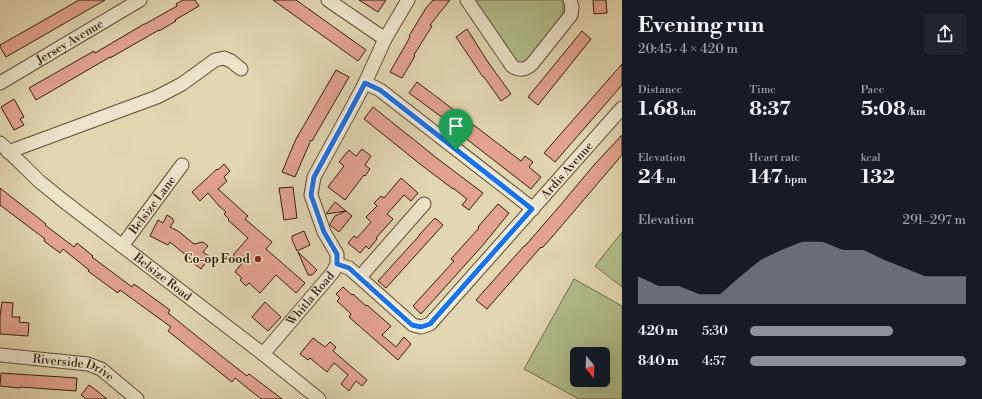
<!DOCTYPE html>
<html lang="en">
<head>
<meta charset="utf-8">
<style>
	body { margin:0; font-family:"Libre Bodoni",serif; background:#20242c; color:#f1f3f6; height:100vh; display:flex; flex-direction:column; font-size:15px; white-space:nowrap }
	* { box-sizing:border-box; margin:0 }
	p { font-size:13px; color:#9ea1a6 }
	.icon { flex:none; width:22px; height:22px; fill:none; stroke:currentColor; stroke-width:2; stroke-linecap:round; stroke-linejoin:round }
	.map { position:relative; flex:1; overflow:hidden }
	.sheet { display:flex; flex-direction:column; background:#171b24; width:360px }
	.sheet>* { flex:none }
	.needle { width:26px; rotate:161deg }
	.fabs { position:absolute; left:570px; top:347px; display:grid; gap:8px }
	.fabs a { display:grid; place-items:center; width:40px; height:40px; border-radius:6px; background:#171b24; box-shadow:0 4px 16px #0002; font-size:20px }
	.pin { position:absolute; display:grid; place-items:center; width:34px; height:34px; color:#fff; margin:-41px -17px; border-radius:50% 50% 50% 0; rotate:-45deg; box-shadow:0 0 4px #0007 }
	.pin .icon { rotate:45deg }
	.round { display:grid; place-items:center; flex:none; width:42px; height:42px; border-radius:6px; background:#20242c }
	.summary { display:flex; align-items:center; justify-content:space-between; height:68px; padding:0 16px }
	h1 { font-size:22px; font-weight:800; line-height:30px }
	.figures { display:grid; grid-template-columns:repeat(3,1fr); gap:6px; height:68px; padding:4px 16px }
	.figures div { display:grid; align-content:center }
	.figures b { font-size:20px; font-weight:800 }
	.figures small { font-size:11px; font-weight:400 }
	.figures p { font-size:11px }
	.chart { height:112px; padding:8px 16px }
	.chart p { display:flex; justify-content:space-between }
	.chart svg { width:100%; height:72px; margin-top:4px; fill:#8c9099; opacity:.7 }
	ul { padding:0 16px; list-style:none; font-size:13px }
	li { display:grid; grid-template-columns:64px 48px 1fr; align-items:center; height:30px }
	li i { height:10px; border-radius:5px; background:#8c9099 }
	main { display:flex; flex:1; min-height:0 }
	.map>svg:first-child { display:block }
	.green { fill:#b2bf8d; stroke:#746e4e; fill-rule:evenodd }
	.building { fill:#e3a38f; stroke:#351e0f }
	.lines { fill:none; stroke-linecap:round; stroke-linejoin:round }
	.minor-casing { stroke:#604c38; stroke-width:15 }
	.minor { stroke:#ece5cc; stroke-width:13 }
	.route-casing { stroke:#fff; stroke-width:8 }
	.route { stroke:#1a73e8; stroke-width:5 }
	.poi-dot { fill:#8f2418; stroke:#ece5cc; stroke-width:1.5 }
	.labels { text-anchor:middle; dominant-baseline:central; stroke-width:3; stroke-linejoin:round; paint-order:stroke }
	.street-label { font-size:12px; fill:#351e0f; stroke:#ece5cc }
	.poi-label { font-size:12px; font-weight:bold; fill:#351e0f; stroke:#ece5cc; text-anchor:end }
</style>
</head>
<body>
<main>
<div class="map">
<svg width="622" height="399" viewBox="0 0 622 399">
	<rect width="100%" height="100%" fill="#e2d7b1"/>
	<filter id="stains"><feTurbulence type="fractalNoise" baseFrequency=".005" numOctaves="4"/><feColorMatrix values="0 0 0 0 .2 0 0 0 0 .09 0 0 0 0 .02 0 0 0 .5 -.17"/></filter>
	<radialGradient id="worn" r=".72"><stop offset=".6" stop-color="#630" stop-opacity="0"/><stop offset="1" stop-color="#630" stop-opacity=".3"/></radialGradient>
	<g class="green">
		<polygon points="471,0 562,0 563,1 563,15 528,61 518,64"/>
		<polygon points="622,232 622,287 595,266"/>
		<path d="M574 279 622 306V399H579L524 369ZM577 354H603V380H577Z"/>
	</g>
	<g class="building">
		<polygon points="79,0 105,0 6,57 0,47 0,45 32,27"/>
		<polygon points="183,0 195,0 199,6 175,20 176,21 159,31 159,30 110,58 110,57 36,100 29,88 94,51 95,53 144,24 145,24 177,6 176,4"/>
		<polygon points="273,0 296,0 366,50 358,61"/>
		<polygon points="359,0 386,0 378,12"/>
		<polygon points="433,0 450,0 430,25 432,26 414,55 415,56 402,78 390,72 410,37 409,36 426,8"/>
		<polygon points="593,0 606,0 607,13 594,14"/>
		<polygon points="467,29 488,62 511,94 501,101 484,77 483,77 456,37"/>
		<polygon points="582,31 591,39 538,105 528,97"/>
		<polygon points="622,64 622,85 555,162 544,153"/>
		<polygon points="336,70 349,77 312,141 311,140 295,177 282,172 296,139"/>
		<polygon points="417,82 521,161 525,156 533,162 529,167 541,177 531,189 442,120 443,118 409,93"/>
		<polygon points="14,99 24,117 20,119 24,125 14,130 1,107"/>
		<polygon points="373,107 438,159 483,193 469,210 462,205 467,199 453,188 453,189 420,164 364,119"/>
		<polygon points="622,135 622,155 552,237 542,248 541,247 487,309 476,300 524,246 525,246 558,208 594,165"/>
		<polygon points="362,149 371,156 365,165 370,169 365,176 364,175 345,200 328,187 344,166 339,162 349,150 356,156"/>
		<polygon points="224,164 230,171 224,177 227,181 218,189 248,216 245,219 272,242 266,249 305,283 296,293 276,275 260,293 249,283 246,286 240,280 242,278 235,272 242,263 233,255 248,238 228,220 229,219 224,214 226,212 219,206 208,193 200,201 192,192 217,169 218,170"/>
		<polygon points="401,178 418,193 411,201 404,195 387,214 393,219 376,238 377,239 369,249 366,246 360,253 348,243 354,236 357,238 371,222 366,217 377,206 374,203 381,196 384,198"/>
		<polygon points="293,187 297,218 284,220 279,188"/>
		<polygon points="0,188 46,224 45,225 74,247 77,243 93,256 92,257 132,287 134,284 170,310 168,313 219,354 247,376 249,374 282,399 261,399 235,378 232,382 168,331 171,327 120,290 118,293 111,288 88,271 89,270 63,249 60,253 44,241 45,239 0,205"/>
		<polygon points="335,202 346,211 326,214"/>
		<polygon points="498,204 509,213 483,245 421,314 413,306 454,261 451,259 479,228 478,227"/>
		<polygon points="346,211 352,216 339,232 330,225 330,224 335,216"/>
		<polygon points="167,215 172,218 174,221 170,227 178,231 194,244 203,242 208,246 203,252 210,257 201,269 192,262 193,261 170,242 168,245 150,236 158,220 163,223"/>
		<polygon points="435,218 443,225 386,288 378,281 419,236 419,235"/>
		<polygon points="304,231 310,245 297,251 292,240 292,236"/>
		<polygon points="298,252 317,270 312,275 308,275"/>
		<polygon points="343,287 352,295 353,294 366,306 367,305 391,326 382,335 396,347 404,337 411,344 398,360 349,317 351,314 337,301 340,298 336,294"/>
		<polygon points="2,302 13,303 12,317 20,317 19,322 29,323 28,336 0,334 0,316"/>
		<polygon points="265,302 281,317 268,331 252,317"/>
		<polygon points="313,338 325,347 330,342 336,347 333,351 367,380 362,386 356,381 349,391 341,384 348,375 334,363 327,372 310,358 308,360 300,354"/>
		<polygon points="1,373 77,378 76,391 20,387 20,388 0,386"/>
		<polygon points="89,385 97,391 107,399 86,399 81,395"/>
	</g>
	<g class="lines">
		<defs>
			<g id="minor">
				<polyline points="328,0 385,39"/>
				<path d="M467 0 512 66C519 71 526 70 532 64L571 15 572 7 570 0"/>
				<path id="s1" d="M0 83 140 0"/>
				<polyline points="365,83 380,90 533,209"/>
				<path id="s2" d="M0 143 39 181 61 199 263 354 319 399"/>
				<polyline points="8,152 157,97 182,84 215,60 224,58 231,61 241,69"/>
				<path id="s3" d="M122 246 182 165"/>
				<path id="s4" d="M337 264 349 268 413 325 421 327 430 324 622 108"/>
				<polyline points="360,277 424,204"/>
				<path id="s5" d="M263 354 333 272 337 264V254L324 232 311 195 314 177 348 115 365 83 385 39 408 0"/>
				<path id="s6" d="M0 355 88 364 101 369 137 399"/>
			</g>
		</defs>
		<use href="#minor" class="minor-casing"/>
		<use href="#minor" class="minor"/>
	</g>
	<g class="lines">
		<defs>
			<polygon id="route" points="365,83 380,90 532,209 430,324 421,327 412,325 349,268 337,264 337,254 324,232 311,195 314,177 348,115"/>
		</defs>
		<use href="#route" class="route-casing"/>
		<use href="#route" class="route"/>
	</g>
	<circle class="poi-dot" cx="258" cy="259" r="4"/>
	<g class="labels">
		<g class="street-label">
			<text stroke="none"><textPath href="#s1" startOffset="81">Jersey Avenue</textPath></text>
			<text stroke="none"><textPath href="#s4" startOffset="322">Ardis Avenue</textPath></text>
			<text stroke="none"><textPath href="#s3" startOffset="51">Belsize Lane</textPath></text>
			<text stroke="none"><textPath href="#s2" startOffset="211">Belsize Road</textPath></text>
			<text stroke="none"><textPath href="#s5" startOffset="73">Whitla Road</textPath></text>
			<text stroke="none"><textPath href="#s6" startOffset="75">Riverside Drive</textPath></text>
		</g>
		<g class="poi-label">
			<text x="250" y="259">Co-op Food</text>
		</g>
	</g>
	<rect width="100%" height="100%" filter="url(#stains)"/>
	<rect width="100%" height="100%" fill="url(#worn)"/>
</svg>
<div class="fabs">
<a><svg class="needle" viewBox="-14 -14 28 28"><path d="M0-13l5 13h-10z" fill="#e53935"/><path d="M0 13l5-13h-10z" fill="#9ea1a6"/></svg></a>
</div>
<div class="pin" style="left:456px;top:150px;background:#1e9e55"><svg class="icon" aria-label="arrive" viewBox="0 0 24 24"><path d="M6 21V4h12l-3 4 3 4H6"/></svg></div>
</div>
<section class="sheet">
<div class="summary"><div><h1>Evening run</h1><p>20:45 · 4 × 420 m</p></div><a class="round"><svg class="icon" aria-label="share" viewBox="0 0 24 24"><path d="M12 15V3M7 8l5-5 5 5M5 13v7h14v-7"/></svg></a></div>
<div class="figures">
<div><p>Distance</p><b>1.68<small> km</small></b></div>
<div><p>Time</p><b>8:37</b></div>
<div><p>Pace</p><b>5:08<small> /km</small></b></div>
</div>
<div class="figures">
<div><p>Elevation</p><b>24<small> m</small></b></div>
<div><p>Heart rate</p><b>147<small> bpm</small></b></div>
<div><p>kcal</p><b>132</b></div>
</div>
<div class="chart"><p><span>Elevation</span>291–297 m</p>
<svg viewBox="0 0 160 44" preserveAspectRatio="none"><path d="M0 44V27L10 33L20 33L30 38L40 38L50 27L60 17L70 11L80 6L90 6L100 11L110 11L120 17L130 22L140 27L150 27L160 27V44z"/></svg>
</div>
<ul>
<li><b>420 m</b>5:30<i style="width:66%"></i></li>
<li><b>840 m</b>4:57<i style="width:100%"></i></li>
</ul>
</section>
</main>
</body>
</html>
